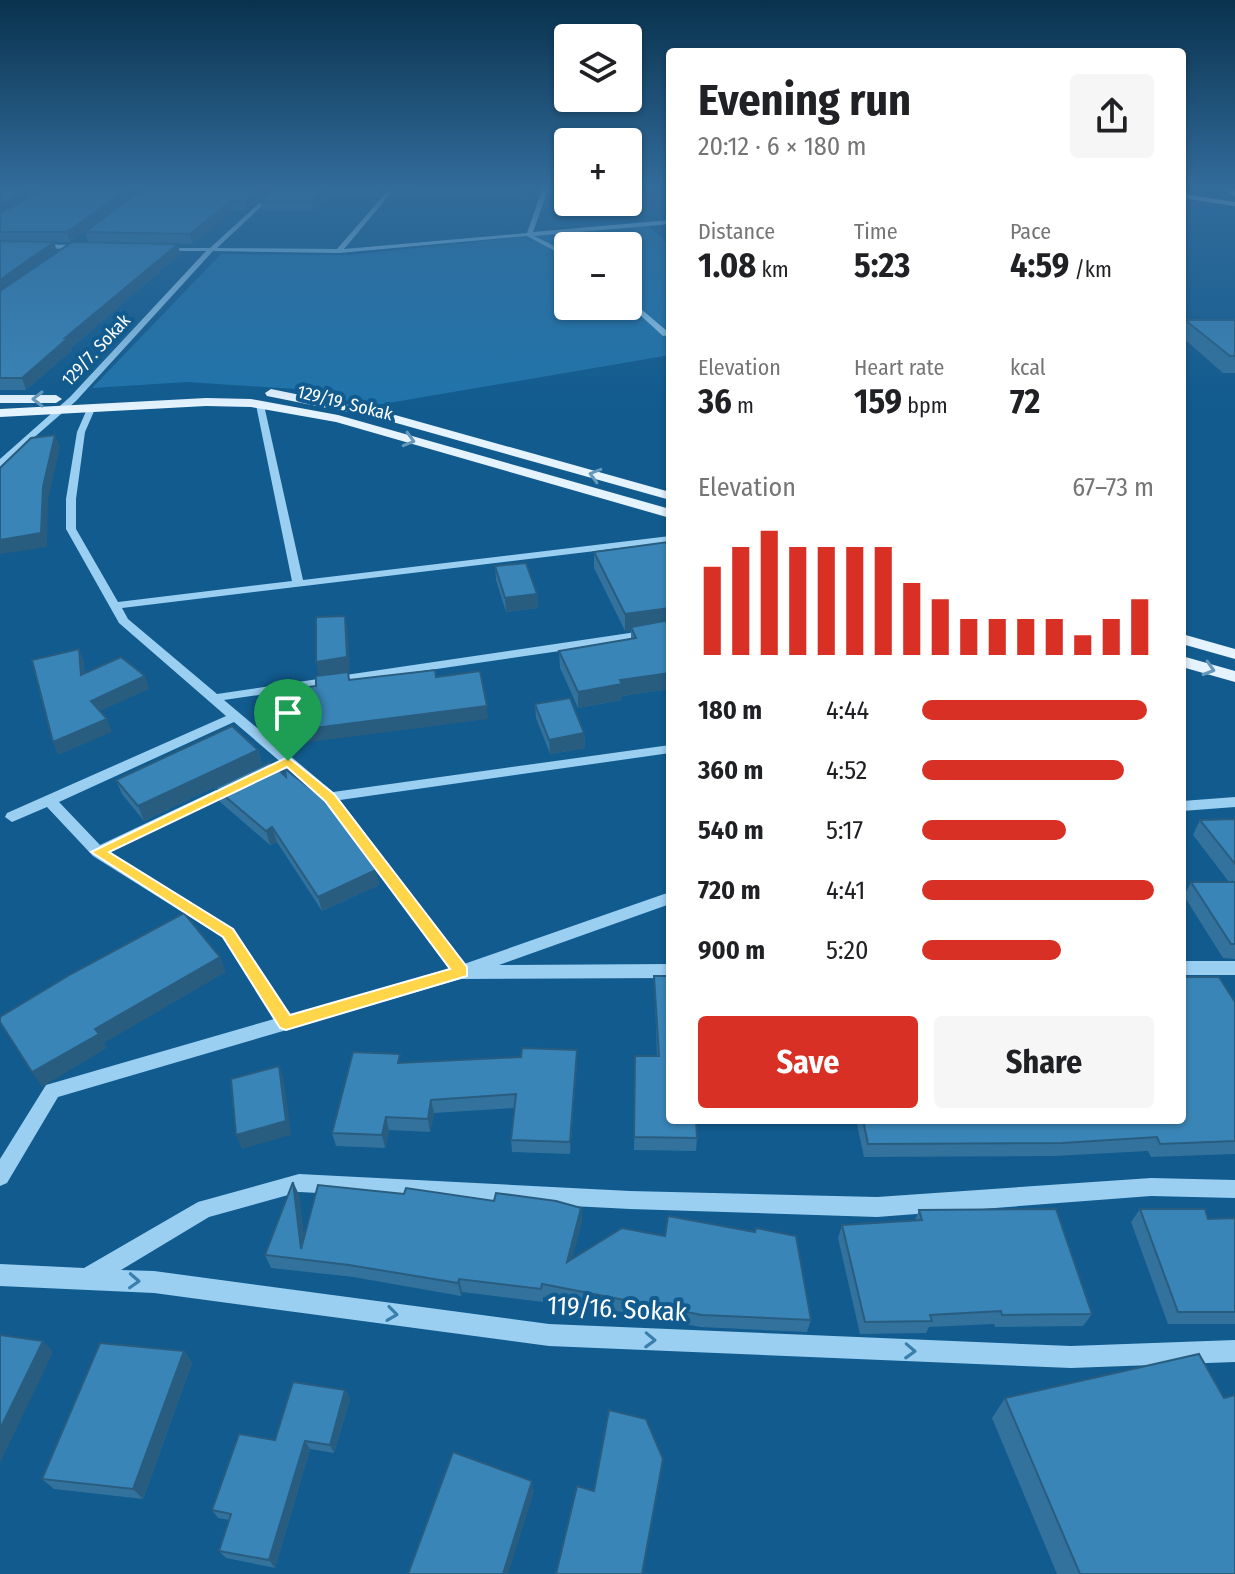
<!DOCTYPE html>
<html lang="en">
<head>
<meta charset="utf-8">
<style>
	body { margin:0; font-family:"Fira Sans Condensed",sans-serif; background:#f6f6f6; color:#202124; height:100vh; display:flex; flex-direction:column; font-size:30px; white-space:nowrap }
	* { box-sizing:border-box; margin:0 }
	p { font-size:26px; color:#757577 }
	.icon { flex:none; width:44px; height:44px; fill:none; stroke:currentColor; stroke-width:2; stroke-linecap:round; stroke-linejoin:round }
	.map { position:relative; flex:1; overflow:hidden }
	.sheet { position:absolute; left:666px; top:48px; width:520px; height:1076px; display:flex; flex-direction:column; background:#fff; border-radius:8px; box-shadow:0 2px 6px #0004 }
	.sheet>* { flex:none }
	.buttons { position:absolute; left:554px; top:24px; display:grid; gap:16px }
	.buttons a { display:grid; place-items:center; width:88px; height:88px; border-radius:8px; background:#fff; box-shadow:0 2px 6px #0004; font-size:40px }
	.pin { position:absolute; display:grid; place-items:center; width:68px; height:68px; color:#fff; margin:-82px -34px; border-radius:50% 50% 50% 0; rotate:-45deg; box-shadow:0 0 8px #0007 }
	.pin .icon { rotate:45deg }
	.round { display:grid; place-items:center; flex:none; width:84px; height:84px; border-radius:8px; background:#f6f6f6 }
	.summary { display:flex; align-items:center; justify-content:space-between; height:136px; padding:0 32px }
	h1 { font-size:44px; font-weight:700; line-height:60px }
	.stats { display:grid; grid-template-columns:repeat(3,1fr); gap:12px; height:136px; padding:8px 32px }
	.stats div { display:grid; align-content:center }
	.stats b { font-size:34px; font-weight:700 }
	.stats small { font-size:22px; font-weight:400 }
	.stats p { font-size:22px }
	.chart { height:224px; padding:16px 32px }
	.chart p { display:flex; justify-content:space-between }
	.chart svg { width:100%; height:144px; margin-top:8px; stroke:#d93025; stroke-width:6 }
	.primary-button { display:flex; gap:16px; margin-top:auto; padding:16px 32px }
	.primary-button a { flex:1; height:92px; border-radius:8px; background:#d93025; color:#fff; font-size:32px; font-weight:700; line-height:92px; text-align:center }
	.primary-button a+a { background:#f6f6f6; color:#202124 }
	ul { padding:0 32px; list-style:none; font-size:26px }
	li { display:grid; grid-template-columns:128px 96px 1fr; align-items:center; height:60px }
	li i { height:20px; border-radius:10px; background:#d93025 }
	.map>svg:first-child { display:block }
	.green { fill:#2074ab; fill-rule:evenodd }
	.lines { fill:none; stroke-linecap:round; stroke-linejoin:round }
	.minor { fill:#9acff2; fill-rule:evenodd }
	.major { fill:#e5f3ff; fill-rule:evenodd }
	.highway { fill:#fff; fill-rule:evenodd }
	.wall { fill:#32729d }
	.shaded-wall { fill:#295d80 }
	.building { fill:#3a85b7; stroke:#295d80; stroke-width:2 }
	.oneway { stroke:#6698bb }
	.oneway2 { stroke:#3a7eac }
	.route { fill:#ffd54a; stroke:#fff; stroke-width:2; fill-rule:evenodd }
	.labels { text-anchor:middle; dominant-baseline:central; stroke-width:8; stroke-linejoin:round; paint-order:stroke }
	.far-street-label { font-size:18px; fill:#fff; stroke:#115b8e }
	.near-street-label { font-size:26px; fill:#fff; stroke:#115b8e }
</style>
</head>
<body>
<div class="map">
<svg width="1235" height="1574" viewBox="0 0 1235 1574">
	<rect width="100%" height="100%" fill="#115b8e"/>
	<path class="green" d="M647 224 670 246V355L371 406 296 389 187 382 92 388 221 254 349 255ZM568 246H628V306H568Z"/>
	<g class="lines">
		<g class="minor">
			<polygon points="277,187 282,187 217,248 337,249 391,187 396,187 344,249 527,233 543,187 549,187 533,232 670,220 670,224 534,236 568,253 568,258 527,236 339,253 213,251 76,401 0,467 0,459 70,397 206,251 160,251 158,248 210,248"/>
			<polygon points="0,244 83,245 86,247 83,249 0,248"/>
			<polygon points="628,298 667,331 670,331 670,335 663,336 628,304"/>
			<path d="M260 402 264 405 303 580 670 536V542L122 608 128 619 217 694 670 627V635L224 700 333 792 670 745V753L340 800 464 964 670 892V904L499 965 670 964V978L461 979 58 1097 7 1183 0 1186V1159L46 1085 274 1019 222 937 93 856 47 807 12 822 5 817 7 813 226 716 119 623 66 529V499L77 432 87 409 91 406 95 409 85 432 76 499V529L118 602 292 581 256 405ZM234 722 325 800 449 969 290 1015 234 929 110 852 239 790 241 787 239 784H229L100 845 59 802Z"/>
			<polygon points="1235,797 1235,807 1182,811 1182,801"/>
			<rect x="1182" y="961" width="53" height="14"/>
			<polygon points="299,1174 630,1191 877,1197 1151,1178 1235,1180 1235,1198 1151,1196 877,1217 630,1209 299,1192 209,1217 121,1270 154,1271 549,1324 1071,1346 1235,1340 1235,1362 1071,1368 549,1346 154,1293 0,1286 0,1264 84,1268 198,1202"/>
		</g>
		<g class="major">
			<polygon points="1182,194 1235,202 1235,206 1182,198"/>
			<polygon points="271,389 388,413 670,492 670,500 382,419 267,396 265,393"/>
			<polygon points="0,395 56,395 62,399 56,403 0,403"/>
			<polygon points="206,398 251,399 338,415 670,509 670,518 336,422 251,407 206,406 0,417 0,409"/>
			<polygon points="1182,634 1235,649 1235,659 1182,644"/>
			<polygon points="1182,656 1235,671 1235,682 1182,667"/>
		</g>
		<polygon class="highway" points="1221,187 1235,190 1235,197"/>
	</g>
	<g class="wall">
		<polygon points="0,187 273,187 247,210 233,210 192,244 88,242 85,232 127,201 70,242 54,242 57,252 178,244 180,254 71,348 72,350 26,390 0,390"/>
		<polygon points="275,187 388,187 379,197 328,196 313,210 262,210 260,201"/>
		<polygon points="541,187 537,194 520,196 392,197 390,188"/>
		<polygon points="549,187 568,187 568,194 550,194"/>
		<polygon points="628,187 652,187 652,193 628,192"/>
		<polygon points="1185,320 1235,320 1235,373 1223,373 1182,337 1182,328"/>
		<polygon points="670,546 670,689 622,696 622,700 578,708 560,668 559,651 631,639 631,630 625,631 594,568 594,552"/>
		<polygon points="495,566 537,594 538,608 506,612 496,580"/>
		<polygon points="535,704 584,733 585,748 550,754 536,718"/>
		<polygon points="258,750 262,764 144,821 122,794 116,780"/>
		<polygon points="215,788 376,870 379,885 322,911 277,842 270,845 220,802"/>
		<polygon points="1235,819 1235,959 1223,958 1184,896 1191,882 1229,882 1193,835 1200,820"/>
		<polygon points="654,976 697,1138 696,1151 634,1150 635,1056 657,1056"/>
		<polygon points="1235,1002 1235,1154 1151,1157 1148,1151 1055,1156 864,1157 856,1120 1182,1120"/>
		<polygon points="577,1050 577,1063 570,1154 512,1152 511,1140 514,1108 434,1113 430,1132 389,1130 385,1148 336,1146 332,1133 402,1063 521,1057"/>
		<polygon points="293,1182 299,1195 304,1239 494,1201 581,1208 582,1221 572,1258 811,1320 807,1332 700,1327 543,1297 543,1302 462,1292 461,1296 353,1277 271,1268 265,1255"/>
		<polygon points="1140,1209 1208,1219 1235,1218 1235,1324 1168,1324 1131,1222"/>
		<polygon points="919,1210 1092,1314 1083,1326 995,1327 994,1324 929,1327 926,1333 860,1334 838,1238 842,1225 915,1220"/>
		<polygon points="184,1351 192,1363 143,1499 54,1489 42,1479"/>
		<polygon points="345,1390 350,1399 334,1453 310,1449 275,1568 226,1558 219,1551 229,1520 218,1518 212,1510 275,1440"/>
		<polygon points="1005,1398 1224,1398 1235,1574 1057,1574 992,1418"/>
	</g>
	<g class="shaded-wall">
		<polygon points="32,187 50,187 0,217 0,205"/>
		<polygon points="131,187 145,187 70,242 67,232"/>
		<polygon points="261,187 273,187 247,210 245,201"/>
		<polygon points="326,187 328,196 313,210 312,201"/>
		<polygon points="388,187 379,197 377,188"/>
		<polygon points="520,187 541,187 537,194 520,196"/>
		<polygon points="231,201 233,210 192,244 190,234"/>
		<polygon points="54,242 57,252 0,293 0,280"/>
		<polygon points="178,244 180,254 71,348 72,350 26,390 22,378 65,338"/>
		<polygon points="55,435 60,447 48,500 47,547 0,554 0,540 43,487"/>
		<polygon points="537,594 538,608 506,612 505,598"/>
		<polygon points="670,608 670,624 631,627 631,630 625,631 625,614"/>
		<polygon points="345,616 348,630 350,671 319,676 316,662"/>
		<polygon points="79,649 84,661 86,687 81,675"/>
		<polygon points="670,673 670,689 622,696 622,700 578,708 578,692 620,680"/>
		<polygon points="145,676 149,689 96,713 91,701"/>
		<polygon points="487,706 488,719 287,745 283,732"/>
		<polygon points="107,719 112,732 58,755 53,742"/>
		<polygon points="584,733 585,748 550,754 549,740"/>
		<polygon points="258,750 262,764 144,821 138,806"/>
		<polygon points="272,827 277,842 270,845 266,831"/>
		<polygon points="376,870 379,885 322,911 318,897"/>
		<polygon points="220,957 226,972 104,1043 107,1048 42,1087 32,1072 95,1029"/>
		<polygon points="577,1050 577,1063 570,1154 570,1142"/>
		<polygon points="279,1066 284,1080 291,1135 242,1149 236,1135"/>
		<polygon points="431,1100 434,1113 430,1132 428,1119"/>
		<polygon points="386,1117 389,1130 385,1148 382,1135"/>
		<polygon points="293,1182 299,1195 307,1262 301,1249"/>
		<polygon points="581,1208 582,1221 568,1274 567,1262"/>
		<polygon points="459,1279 462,1292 461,1296 458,1283"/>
		<polygon points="43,1341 53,1352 0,1463 0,1429"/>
		<polygon points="184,1351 192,1363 143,1499 133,1489"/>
		<polygon points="345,1390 350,1399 334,1453 330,1445"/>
		<polygon points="305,1441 310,1449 275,1568 269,1560"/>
		<polygon points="663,1459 643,1574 642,1574"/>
		<polygon points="532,1481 534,1492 508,1574 503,1574"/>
	</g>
	<g class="building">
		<polygon points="0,187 32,187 0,205"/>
		<polygon points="49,187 131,187 67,232 0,232 0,213"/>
		<polygon points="145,187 261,187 245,201 231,201 190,234 85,232"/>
		<polygon points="275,187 326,187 312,201 260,201"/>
		<polygon points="391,187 521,187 390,188"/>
		<polygon points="0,241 54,242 0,280"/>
		<polygon points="72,242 178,244 65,338 68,338 22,378 0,378 0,291"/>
		<polygon points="1185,320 1235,320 1235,356 1230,356"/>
		<polygon points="55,435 43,487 41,533 0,540 0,468 31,438"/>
		<polygon points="668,542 670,546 670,608 625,614 594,552"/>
		<polygon points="526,563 537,594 505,598 495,566"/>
		<polygon points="345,616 347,657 316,662 316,617"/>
		<polygon points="670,620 670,673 620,680 622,684 578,692 559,651 636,638 631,627"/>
		<polygon points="79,649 81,675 121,657 145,676 91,701 107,719 53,742 32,660"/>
		<polygon points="435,670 436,677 480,671 487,706 283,732 280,691 316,686 316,676 348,672 349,680"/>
		<polygon points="570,698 584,733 549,740 535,704"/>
		<polygon points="232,726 258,750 138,806 116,780"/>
		<polygon points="270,762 286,777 285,769 324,799 376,870 318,897 272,827 266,831 215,788"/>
		<polygon points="1235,819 1235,864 1200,820"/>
		<polygon points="1191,882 1235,882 1235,944 1231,944"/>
		<polygon points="184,913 220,957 95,1029 99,1034 32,1072 0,1022 0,1017 71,974"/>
		<polygon points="654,976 670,976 670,1120 696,1120 697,1138 634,1137 635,1056 659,1056"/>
		<polygon points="1182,977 1219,977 1235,1002 1235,1141 1160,1144 1157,1137 1062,1143 868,1144 863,1120 1182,1120"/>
		<polygon points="522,1048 577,1050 570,1142 511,1140 516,1094 431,1100 428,1119 386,1117 382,1135 332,1133 353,1052 400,1054 398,1063 521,1057"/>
		<polygon points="279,1066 286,1121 236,1135 231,1079"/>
		<polygon points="293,1182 301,1249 318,1185 404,1194 406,1188 494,1201 496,1193 556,1201 581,1208 567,1262 622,1228 665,1236 668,1216 755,1232 756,1228 796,1236 811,1320 702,1315 542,1284 541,1289 459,1279 458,1283 349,1265 265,1255"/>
		<polygon points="1056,1209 1092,1314 1002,1315 1001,1311 930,1315 932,1321 865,1322 842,1225 922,1220 919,1210"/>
		<polygon points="1140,1209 1205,1209 1208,1219 1235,1218 1235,1312 1178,1312"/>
		<polygon points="0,1335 43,1341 0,1429"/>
		<polygon points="100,1343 184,1351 133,1489 42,1479"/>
		<polygon points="1199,1354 1224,1398 1235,1395 1235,1574 1080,1574 1005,1398"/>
		<polygon points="293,1382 345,1390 330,1445 305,1441 269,1560 219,1551 231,1514 212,1510 239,1434 275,1440"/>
		<polygon points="609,1410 646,1419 663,1459 642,1574 556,1574 577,1486 594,1491"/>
		<polygon points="453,1452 532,1481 503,1574 408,1574"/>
	</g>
	<defs><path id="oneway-chevron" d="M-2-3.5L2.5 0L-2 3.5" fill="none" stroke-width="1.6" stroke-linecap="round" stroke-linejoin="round" transform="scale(2)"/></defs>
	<g class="oneway">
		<use href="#oneway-chevron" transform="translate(38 399) rotate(180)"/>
		<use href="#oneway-chevron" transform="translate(409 440) rotate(16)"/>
		<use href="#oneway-chevron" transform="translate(595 475) rotate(-164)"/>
		<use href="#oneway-chevron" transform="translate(1209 669) rotate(17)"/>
	</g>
	<g class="oneway2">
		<use href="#oneway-chevron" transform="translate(134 1281) rotate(3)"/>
		<use href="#oneway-chevron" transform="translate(392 1314) rotate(8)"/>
		<use href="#oneway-chevron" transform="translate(650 1340) rotate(2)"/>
		<use href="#oneway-chevron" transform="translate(910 1351) rotate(2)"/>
	</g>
	<linearGradient id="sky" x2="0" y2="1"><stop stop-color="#09324e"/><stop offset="0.46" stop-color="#326c9b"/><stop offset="1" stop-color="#326c9b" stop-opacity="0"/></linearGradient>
	<rect width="1235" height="408" fill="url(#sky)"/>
	<path class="route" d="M288 757 334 794 467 967V976L286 1030 280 1028 223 937 91 852ZM287 767 325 801 450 969 290 1015 233 929 109 852Z"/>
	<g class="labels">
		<g class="far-street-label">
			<text transform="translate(96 350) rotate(-47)">129/7. Sokak</text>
			<text transform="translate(345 403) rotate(14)">129/19. Sokak</text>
		</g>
		<g class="near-street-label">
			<text transform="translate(617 1309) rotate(3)">119/16. Sokak</text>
		</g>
	</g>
</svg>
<div class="buttons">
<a><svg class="icon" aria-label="layers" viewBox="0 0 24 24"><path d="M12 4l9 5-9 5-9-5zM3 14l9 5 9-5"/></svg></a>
<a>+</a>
<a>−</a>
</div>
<div class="pin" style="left:288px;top:761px;background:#1e9e55"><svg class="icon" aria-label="arrive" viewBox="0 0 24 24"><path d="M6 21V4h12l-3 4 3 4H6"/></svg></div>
<section class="sheet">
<div class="summary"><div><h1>Evening run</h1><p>20:12 · 6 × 180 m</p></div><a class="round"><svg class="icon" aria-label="share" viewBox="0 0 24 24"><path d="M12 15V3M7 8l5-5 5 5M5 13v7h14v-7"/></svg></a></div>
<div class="stats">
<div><p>Distance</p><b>1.08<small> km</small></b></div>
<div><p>Time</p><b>5:23</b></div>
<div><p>Pace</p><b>4:59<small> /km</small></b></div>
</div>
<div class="stats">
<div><p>Elevation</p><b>36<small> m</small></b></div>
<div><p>Heart rate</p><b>159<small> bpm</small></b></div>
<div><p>kcal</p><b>72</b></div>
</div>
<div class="chart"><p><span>Elevation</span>67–73 m</p>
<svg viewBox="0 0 160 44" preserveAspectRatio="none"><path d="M5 44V17M15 44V11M25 44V6M35 44V11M45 44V11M55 44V11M65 44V11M75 44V22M85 44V27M95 44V33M105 44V33M115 44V33M125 44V33M135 44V38M145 44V33M155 44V27"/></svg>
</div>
<ul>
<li><b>180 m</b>4:44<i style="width:97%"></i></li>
<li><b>360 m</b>4:52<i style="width:87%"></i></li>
<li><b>540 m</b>5:17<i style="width:62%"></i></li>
<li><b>720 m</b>4:41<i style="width:100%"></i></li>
<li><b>900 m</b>5:20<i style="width:60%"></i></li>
</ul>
<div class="primary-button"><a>Save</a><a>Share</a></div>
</section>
</div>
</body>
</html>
